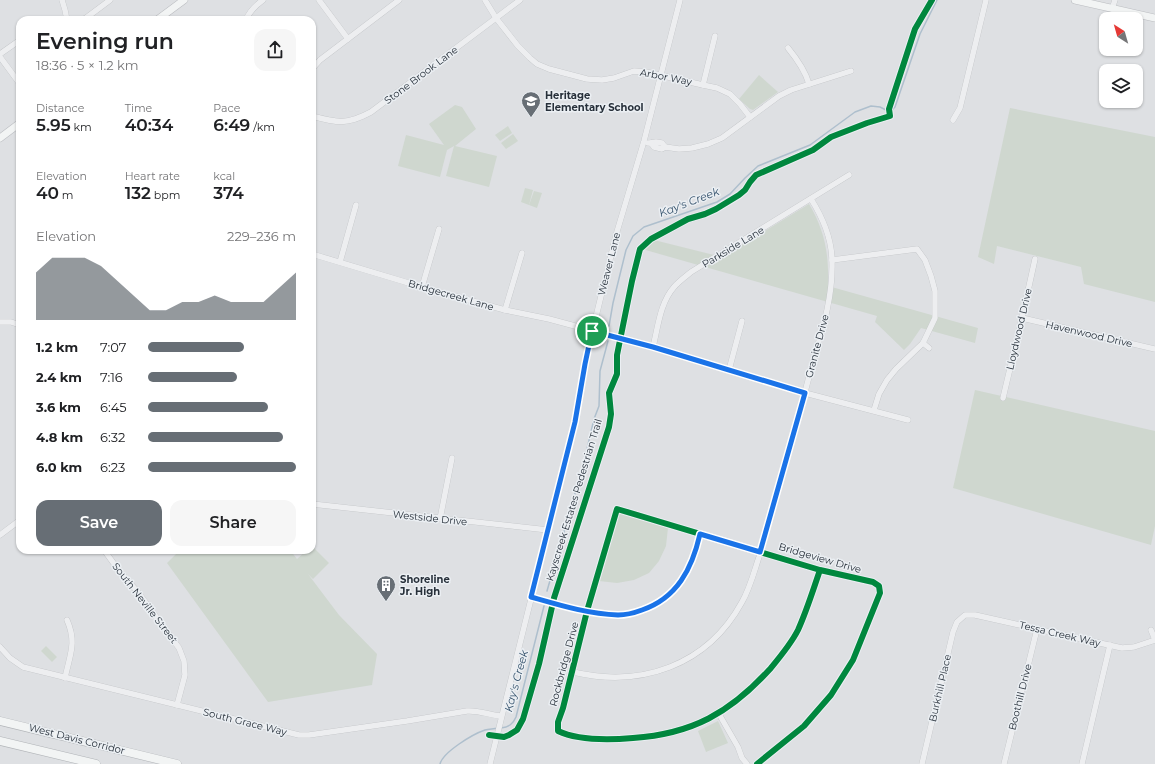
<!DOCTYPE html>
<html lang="en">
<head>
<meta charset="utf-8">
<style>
	body { margin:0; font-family:Montserrat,sans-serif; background:#f6f6f6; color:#202124; height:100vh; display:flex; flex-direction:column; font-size:15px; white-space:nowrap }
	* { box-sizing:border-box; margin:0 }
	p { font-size:13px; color:#757577 }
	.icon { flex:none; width:22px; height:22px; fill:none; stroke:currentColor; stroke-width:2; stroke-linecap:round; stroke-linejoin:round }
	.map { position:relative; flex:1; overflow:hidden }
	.sheet { position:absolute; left:16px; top:16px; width:300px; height:538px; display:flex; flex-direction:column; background:#fff; border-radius:12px; box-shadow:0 1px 3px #0004 }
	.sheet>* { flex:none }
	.needle { width:26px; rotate:323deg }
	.buttons { position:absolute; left:1099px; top:12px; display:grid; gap:8px }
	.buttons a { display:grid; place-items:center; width:44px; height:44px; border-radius:8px; background:#fff; box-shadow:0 1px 3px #0004; font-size:20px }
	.pin { position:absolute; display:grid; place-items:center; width:34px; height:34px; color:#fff; margin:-17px; border:2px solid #fff; border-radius:50%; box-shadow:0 1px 4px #0007 }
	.round { display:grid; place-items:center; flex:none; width:42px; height:42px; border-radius:12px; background:#f6f6f6 }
	.head { display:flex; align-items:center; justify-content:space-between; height:68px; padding:0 20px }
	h1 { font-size:22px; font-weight:600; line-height:30px }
	.stats { display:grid; grid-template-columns:repeat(3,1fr); gap:6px; height:68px; padding:4px 20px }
	.stats div { display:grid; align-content:center }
	.stats b { font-size:17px; font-weight:600 }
	.stats small { font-size:11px; font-weight:400 }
	.stats p { font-size:11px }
	.chart { height:112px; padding:8px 20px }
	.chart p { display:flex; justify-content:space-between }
	.chart svg { width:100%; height:72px; margin-top:4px; fill:#676e75; opacity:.7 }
	.cta { display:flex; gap:8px; margin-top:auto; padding:8px 20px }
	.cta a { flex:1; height:46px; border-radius:12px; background:#676e75; color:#fff; font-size:16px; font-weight:600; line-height:46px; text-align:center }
	.cta a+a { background:#f6f6f6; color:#202124 }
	ul { padding:0 20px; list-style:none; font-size:13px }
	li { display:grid; grid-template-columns:64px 48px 1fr; align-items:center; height:30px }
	li i { height:10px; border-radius:5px; background:#676e75 }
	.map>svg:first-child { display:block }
	.green { fill:#cfd7cf }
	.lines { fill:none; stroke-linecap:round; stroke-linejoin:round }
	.stream { stroke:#aebfcd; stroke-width:1.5 }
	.minor-casing { stroke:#bcbec1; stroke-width:6 }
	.major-casing { stroke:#bbbdc1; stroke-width:8 }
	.highway-casing { stroke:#b1b4b8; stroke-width:9 }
	.minor { stroke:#edeef0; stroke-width:5.5 }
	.major { stroke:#f2f4f4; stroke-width:7 }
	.highway { stroke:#f2f4f4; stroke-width:8 }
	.cycleway-casing { stroke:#ebeff3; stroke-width:8 }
	.cycleway { stroke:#00873e; stroke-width:6 }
	.route-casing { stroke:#fff; stroke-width:8 }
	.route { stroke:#1a73e8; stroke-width:5 }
	.labels { text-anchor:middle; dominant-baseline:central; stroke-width:3; stroke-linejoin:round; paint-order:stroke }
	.street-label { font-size:10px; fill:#27303a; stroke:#ebeff3 }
	.poi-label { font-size:10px; font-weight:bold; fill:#27303a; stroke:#ebeff3; text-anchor:start }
	.water-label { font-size:11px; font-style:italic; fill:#34516b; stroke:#ebeff3 }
</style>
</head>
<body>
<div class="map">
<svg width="1155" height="764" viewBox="0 0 1155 764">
	<rect width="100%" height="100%" fill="#dee0e3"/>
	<g class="green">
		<polygon points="759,75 778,92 753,110 750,109 739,99"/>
		<polygon points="455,105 462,107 476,129 455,146 497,156 489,187 446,176 454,146 447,150 440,177 398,166 406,135 444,145 429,124"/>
		<polygon points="1010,108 1155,137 1155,302 1084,284 1081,267 997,246 994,264 978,257"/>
		<polygon points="508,126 512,133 500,141 495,135"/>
		<polygon points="513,134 518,141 506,149 501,143"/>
		<polygon points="525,188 533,190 529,205 521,202"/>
		<polygon points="534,191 542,193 537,208 529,205"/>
		<path d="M809 204C825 231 829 254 828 286L978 328 975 343 921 328 910 344 904 350 875 322 877 316 642 249 654 240 722 257Z"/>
		<polygon points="975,390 1155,431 1155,526 1151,545 953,488"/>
		<polygon points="619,513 668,528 666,546 659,561 649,573 634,580 617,583 599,581"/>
		<polygon points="312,546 329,563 313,579 308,574 339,615 377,654 372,685 268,702 167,563 180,550 290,550 297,559 307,550 312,550"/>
		<polygon points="46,646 57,657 52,662 41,651"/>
		<polygon points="718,721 728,743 706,752 698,731"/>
	</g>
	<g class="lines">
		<g class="stream">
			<polyline points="609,326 613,303 626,250 633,236 644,227 717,202 730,194 745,178 758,166 810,145 855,112 871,106 880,107 890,112 895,107 920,34 937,0"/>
			<polyline points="547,591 584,462 594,419 599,406 600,371 608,341"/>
			<path d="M501 728C509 727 513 724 516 717L544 606"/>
			<path d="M440 764C443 752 473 734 485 730 489 729 493 729 498 728"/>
		</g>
		<defs>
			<g id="minor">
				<polyline points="62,0 65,10 67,20"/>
				<polyline points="319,0 348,39"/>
				<polyline points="485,0 496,18 518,46 530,58 537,64 549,69 587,79 602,80 614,78 634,71 646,72 703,85 717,88 730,94 740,104 750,117"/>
				<polyline points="1112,9 1115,0"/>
				<polyline points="81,20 86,18 110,0"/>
				<path d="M246 20C249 12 256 5 263 0"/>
				<path d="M788 48C797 59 805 70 809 84"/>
				<polyline points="0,54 20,40"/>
				<polyline points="0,57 20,84"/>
				<polyline points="312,69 320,60 399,0"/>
				<polyline points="703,85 715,36"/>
				<path d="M312 116C337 123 347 125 371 112L520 0"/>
				<polyline points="953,120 960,108 986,0"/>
				<polyline points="648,143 651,143 656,142 662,143 665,147"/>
				<polyline points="651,143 654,147 662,149 665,147 679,149 692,148 708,144 722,138 779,96 791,90 851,71"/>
				<polyline points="312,254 422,287 505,310 549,319 653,347 805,393 908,420"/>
				<polyline points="832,260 917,249 925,260 931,276 935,291 935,318 923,343 896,369 887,380 879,394 874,410"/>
				<polyline points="340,262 356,205"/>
				<polyline points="422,287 439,229"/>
				<polyline points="505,310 522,253"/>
				<polyline points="1022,318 1155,349"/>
				<polyline points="0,322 11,322 20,325"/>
				<polyline points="923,343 929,348"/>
				<path d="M653 347C658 327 660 303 674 287 679 281 685 277 691 272L849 175"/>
				<polyline points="729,370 742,321"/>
				<polyline points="1003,398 1022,318 1035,259"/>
				<polyline points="312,504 548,530"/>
				<polyline points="440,519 452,458"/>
				<polyline points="0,535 20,520"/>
				<polyline points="104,550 120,572 137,591 179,648 184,661 185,675 177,705"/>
				<path d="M531 597C559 604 588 614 618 615 626 615 634 613 642 610 677 598 692 569 700 534"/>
				<polyline points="1151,630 1155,640"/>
				<path d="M0 647 10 658 23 667 299 735H309L407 721 467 711C479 710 489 715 501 716"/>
				<path d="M573 672C641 688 707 666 742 602 750 588 754 572 759 557 776 494 795 432 811 369 821 334 833 299 832 262 832 239 823 218 811 199"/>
				<path d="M65 678C70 654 77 643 67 620"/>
				<polyline points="719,714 738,747 742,758 747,764"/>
				<polyline points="490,764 575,422 591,337 616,235 644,141 680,0"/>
				<path d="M757 764 804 726 831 695 853 660 880 593 879 586 873 582 820 570 617 509 587 611 563 708 558 722V731C579 741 609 740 633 738 692 734 730 713 770 669 780 657 791 644 798 630 807 610 813 590 820 570"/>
				<polyline points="922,764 953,632 957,622 965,615 975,615 1122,648 1134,647 1155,640"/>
				<polyline points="1004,764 1037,629"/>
				<polyline points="1082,764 1110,645"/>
			</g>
			<g id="major">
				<polyline points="1075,0 1155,18"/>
				<polyline points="157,20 184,0"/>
				<polyline points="0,138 20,123"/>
			</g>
			<g id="highway">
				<polyline points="0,721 177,764"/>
				<polyline points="0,741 96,764"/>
			</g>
		</defs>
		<use href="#minor" class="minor-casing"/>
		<use href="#major" class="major-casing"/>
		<use href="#highway" class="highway-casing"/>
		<use href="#minor" class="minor"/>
		<use href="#major" class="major"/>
		<use href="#highway" class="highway"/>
		<defs>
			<g id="cycleway">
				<polyline points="489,735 504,737 509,735 517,730 523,719 539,664 554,598 609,427 611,414 609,393 617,374 617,355 632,281 640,249 651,239 664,232 688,219 705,214 716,209 739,195 745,190 750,182 756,175 813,150 831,137 867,123 890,116 889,109 915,29 932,0"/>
				<path d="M757 764 804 726 831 695 853 660 880 593 879 586 873 582 820 570 617 509 587 611 563 708 558 722V731C579 741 609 740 633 738 692 734 730 713 770 669 780 657 791 644 798 630 807 610 813 590 820 570"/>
			</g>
		</defs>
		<use href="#cycleway" class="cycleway-casing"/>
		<use href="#cycleway" class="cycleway"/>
	</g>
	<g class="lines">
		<defs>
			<path id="route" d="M592 331 653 347 805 393 760 552 700 534C692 569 677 598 642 610 634 613 626 615 618 615 588 614 559 605 531 597L575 422 585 364Z"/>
		</defs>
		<use href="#route" class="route-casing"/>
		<use href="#route" class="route"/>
	</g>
	<defs>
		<symbol id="school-pin" viewBox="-11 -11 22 30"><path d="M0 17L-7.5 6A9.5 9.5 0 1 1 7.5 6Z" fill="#676e75" stroke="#ebeff3"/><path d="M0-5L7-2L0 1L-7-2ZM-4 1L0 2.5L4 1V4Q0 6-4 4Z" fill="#fff"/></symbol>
		<symbol id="building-pin" viewBox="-11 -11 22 30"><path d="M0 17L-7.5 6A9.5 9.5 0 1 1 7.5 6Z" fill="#676e75" stroke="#ebeff3"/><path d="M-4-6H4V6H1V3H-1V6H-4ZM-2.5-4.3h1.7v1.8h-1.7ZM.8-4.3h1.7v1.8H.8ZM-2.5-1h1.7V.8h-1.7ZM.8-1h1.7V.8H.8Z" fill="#fff"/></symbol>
	</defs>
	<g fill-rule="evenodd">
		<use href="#school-pin" x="520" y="90" width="22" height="30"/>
		<use href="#building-pin" x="375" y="574" width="22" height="30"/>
	</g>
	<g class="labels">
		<g class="street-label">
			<text transform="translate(421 75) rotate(-37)">Stone Brook Lane</text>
			<text transform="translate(666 77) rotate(11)">Arbor Way</text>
			<text transform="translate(733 247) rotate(-31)">Parkside Lane</text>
			<text transform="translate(609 264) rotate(-76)">Weaver Lane</text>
			<text transform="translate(451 295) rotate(16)">Bridgecreek Lane</text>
			<text transform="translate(1019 329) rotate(-77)">Lloydwood Drive</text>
			<text transform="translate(1089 334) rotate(13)">Havenwood Drive</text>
			<text transform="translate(817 346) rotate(-75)">Granite Drive</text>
			<text transform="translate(574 500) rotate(-73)">Kayscreek Estates Pedestrian Trail</text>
			<text transform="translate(430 518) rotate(6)">Westside Drive</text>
			<text transform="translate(820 558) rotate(16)">Bridgeview Drive</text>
			<text transform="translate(145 603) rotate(52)">South Neville Street</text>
			<text transform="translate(1060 634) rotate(13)">Tessa Creek Way</text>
			<text transform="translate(564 664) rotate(-75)">Rockbridge Drive</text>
			<text transform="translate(940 688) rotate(-77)">Burkhill Place</text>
			<text transform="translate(1020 697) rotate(-76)">Boothill Drive</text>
			<text transform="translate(245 722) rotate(14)">South Grace Way</text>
			<text transform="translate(77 739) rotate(14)">West Davis Corridor</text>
		</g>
		<g class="poi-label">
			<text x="545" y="95">Heritage<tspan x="545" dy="12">Elementary School</tspan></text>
			<text x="400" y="579">Shoreline<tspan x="400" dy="12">Jr. High</tspan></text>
		</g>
		<g class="water-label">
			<text transform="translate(689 202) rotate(-21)">Kay's Creek</text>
			<text transform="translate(516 681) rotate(-75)">Kay's Creek</text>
		</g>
	</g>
</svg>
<div class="buttons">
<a><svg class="needle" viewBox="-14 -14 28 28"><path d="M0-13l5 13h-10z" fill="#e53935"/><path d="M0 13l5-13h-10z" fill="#757577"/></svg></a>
<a><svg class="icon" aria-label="layers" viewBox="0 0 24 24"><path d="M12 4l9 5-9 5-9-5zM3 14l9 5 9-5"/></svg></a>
</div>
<div class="pin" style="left:592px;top:331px;background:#1e9e55"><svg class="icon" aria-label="arrive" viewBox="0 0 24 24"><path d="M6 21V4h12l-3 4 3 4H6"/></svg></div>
<section class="sheet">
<div class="head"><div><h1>Evening run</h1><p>18:36 · 5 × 1.2 km</p></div><a class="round"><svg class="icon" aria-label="share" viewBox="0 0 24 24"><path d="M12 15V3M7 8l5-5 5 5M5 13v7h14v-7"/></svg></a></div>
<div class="stats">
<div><p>Distance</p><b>5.95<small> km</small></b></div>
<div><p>Time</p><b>40:34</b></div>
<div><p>Pace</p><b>6:49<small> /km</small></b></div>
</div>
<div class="stats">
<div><p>Elevation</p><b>40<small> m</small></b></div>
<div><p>Heart rate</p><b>132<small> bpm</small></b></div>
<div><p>kcal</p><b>374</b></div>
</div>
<div class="chart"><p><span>Elevation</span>229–236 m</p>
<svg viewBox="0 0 160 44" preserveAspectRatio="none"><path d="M0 44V15L10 6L20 6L30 6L40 11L50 20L60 29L70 38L80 38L90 33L100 33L110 29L120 33L130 33L140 33L150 24L160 15V44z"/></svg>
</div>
<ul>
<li><b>1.2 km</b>7:07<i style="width:65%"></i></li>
<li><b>2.4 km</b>7:16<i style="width:60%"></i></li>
<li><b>3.6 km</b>6:45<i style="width:81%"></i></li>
<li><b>4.8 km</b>6:32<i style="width:91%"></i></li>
<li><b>6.0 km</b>6:23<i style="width:100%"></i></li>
</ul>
<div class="cta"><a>Save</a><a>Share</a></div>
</section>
</div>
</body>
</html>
